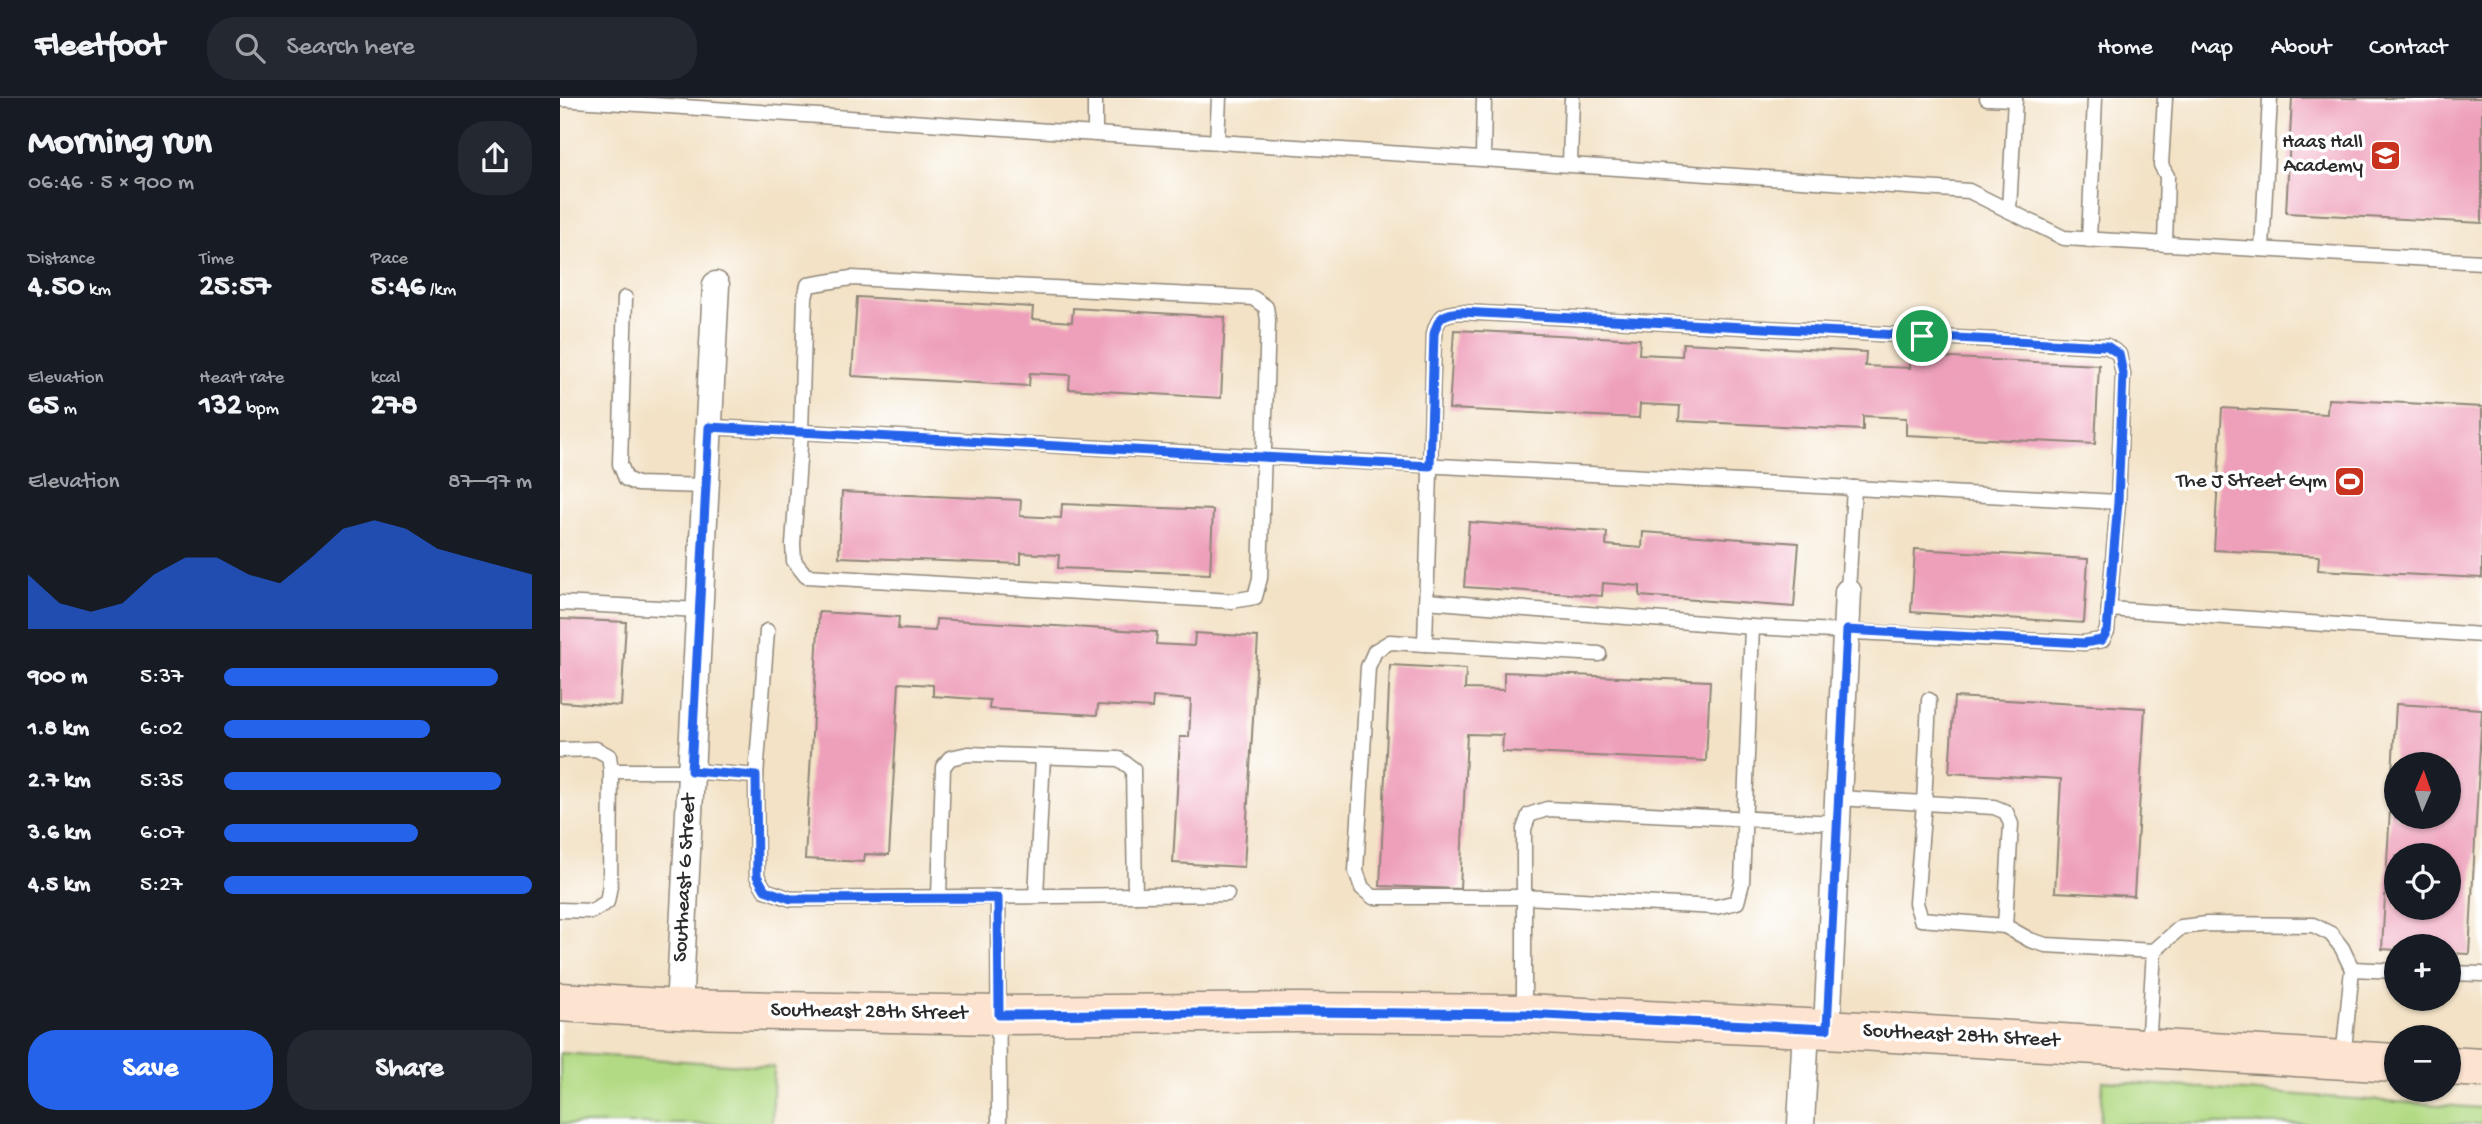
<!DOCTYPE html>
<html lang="en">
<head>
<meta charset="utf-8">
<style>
	body { margin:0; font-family:"Gochi Hand",sans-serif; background:#242831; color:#f1f3f6; height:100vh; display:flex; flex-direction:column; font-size:26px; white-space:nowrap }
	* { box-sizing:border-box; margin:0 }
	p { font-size:23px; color:#9ea1a6 }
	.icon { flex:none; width:38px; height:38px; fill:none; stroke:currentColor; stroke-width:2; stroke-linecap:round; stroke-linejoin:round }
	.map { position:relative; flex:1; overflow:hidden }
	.details { display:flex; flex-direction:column; background:#171b24; width:560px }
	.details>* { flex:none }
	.needle { width:46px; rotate:2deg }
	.buttons { position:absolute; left:1824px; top:654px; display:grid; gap:14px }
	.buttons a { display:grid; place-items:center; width:77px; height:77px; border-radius:50%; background:#171b24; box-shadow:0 2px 5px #0004; font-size:35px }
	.pin { position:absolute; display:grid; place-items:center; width:60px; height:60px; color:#fff; margin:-30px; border:4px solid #fff; border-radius:50%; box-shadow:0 2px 7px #0007 }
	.round { display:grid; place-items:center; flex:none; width:74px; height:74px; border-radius:28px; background:#242831 }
	.summary { display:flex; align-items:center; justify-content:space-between; height:119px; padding:0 28px }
	h1 { font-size:38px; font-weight:700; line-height:52px }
	.metrics { display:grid; grid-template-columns:repeat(3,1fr); gap:10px; height:119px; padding:7px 28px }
	.metrics div { display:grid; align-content:center }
	.metrics b { font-size:30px; font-weight:700 }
	.metrics small { font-size:19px; font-weight:400 }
	.metrics p { font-size:19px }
	.chart { height:196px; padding:14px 28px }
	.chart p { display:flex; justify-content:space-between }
	.chart svg { width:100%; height:126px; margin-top:7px; fill:#2563eb; opacity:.7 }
	.button { display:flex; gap:14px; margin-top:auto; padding:14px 28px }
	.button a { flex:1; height:80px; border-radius:28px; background:#2563eb; color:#fff; font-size:28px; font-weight:700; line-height:80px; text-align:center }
	.button a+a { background:#242831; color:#f1f3f6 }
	ul { padding:0 28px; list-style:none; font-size:23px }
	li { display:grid; grid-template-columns:112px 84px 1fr; align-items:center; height:52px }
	li i { height:18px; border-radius:9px; background:#2563eb }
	header { display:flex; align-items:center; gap:42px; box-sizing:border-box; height:98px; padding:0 35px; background:#171b24; border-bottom:2px solid #363941 }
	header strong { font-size:33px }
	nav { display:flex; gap:38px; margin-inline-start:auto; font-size:24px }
	.search { width:490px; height:63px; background:#242831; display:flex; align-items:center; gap:18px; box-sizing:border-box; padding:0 24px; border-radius:28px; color:#9ea1a6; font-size:26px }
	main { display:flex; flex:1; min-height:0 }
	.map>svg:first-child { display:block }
	.green { fill:#b2da84; stroke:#6e8258; stroke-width:2 }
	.building { fill:#ee9fba; fill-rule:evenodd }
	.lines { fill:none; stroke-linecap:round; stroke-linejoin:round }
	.lane-casing { stroke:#8f8678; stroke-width:17 }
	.street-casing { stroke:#8f8678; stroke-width:29 }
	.secondary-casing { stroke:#8f8678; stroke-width:41 }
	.lane { stroke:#fff; stroke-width:14 }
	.street { stroke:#fff; stroke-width:26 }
	.secondary { stroke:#fde4d1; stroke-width:38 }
	.route-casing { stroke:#fff; stroke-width:14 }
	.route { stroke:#2563eb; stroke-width:9 }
	.labels { text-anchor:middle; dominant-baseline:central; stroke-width:7; stroke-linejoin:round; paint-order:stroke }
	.poi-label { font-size:21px; fill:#2b2b2b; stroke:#fff; text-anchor:end }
	.street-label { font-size:21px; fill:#2b2b2b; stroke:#fff }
</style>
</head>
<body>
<header>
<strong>Fleetfoot</strong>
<div class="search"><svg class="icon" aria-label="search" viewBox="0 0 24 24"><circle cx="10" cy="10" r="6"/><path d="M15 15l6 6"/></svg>Search here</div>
<nav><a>Home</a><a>Map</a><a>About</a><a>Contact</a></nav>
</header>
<main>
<section class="details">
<div class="summary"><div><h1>Morning run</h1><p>06:46 · 5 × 900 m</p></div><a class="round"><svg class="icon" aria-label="share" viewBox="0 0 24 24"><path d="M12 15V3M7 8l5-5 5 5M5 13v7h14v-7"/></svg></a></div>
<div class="metrics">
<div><p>Distance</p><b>4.50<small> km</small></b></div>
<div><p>Time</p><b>25:57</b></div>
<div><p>Pace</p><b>5:46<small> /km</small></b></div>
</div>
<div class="metrics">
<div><p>Elevation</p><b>65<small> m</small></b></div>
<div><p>Heart rate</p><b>132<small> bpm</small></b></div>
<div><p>kcal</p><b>278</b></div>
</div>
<div class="chart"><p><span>Elevation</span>87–97 m</p>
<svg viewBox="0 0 160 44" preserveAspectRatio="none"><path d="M0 44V25L10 35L20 38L30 35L40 25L50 19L60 19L70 25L80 28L90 19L100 9L110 6L120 9L130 16L140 19L150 22L160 25V44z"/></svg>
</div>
<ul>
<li><b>900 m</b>5:37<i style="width:89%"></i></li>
<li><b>1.8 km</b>6:02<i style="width:67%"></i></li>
<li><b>2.7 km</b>5:35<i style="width:90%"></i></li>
<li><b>3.6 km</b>6:07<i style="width:63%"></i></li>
<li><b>4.5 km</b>5:27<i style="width:100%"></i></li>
</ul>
<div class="button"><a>Save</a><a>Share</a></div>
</section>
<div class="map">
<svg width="1922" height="1026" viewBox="0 0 1922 1026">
	<rect width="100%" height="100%" fill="#fff"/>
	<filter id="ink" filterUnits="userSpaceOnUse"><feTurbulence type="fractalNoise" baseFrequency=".0143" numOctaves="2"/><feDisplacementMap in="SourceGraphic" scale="14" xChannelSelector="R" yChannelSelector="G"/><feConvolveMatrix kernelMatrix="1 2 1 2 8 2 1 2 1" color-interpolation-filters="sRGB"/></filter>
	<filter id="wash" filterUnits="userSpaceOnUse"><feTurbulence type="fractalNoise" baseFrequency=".00686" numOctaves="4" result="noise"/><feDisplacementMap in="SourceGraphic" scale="28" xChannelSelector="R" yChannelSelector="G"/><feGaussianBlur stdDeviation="1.57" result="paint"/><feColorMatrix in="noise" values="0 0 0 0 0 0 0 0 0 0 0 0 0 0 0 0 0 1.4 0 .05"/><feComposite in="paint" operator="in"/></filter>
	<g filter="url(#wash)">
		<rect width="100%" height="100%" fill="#f3e2c6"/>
		<g class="green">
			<polygon points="0,955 214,969 212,1026 0,1026"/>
			<polygon points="1543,983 1922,1010 1922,1026 1540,1026"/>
		</g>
		<g id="blocks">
			<g class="building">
				<polygon points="1732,0 1922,0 1922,125 1726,115"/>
				<polygon points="297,199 473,209 472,221 512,224 513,210 665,219 661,300 509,291 510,277 470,275 469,288 292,278"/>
				<polygon points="894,232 1080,241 1079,256 1122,258 1123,245 1306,254 1305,268 1350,270 1350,258 1539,267 1535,346 1346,337 1346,320 1303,318 1303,332 1119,323 1120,308 1080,306 1079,320 889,311"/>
				<polygon points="1768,301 1922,309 1922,480 1758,472 1759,458 1654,452 1662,310 1767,316"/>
				<polygon points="282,394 461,402 460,418 501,420 502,406 653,412 650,476 498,470 499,457 461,455 461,466 279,459"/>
				<polygon points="909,424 1047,434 1046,447 1082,450 1083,434 1239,445 1234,509 1080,498 1080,488 1043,485 1042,498 904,489"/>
				<polygon points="1355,451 1528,461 1524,525 1351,514"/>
				<polygon points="259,514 339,519 338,531 375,533 376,521 597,534 596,546 634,548 635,535 698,539 684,769 613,765 620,639 629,639 631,602 593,599 592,610 538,607 537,617 429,611 430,602 373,598 373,587 339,585 329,757 305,756 304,764 245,761"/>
				<polygon points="0,521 66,524 61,608 0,604"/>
				<polygon points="830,567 906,571 905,591 944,592 944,574 1150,583 1146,663 942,654 943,637 907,636 900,791 820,788"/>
				<polygon points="1394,599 1585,610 1574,798 1495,794 1501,681 1389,675"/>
				<path d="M1836 606 1922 611 1909 856 1888 855V849H1836V852L1822 851ZM1836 667H1888V719H1836ZM1836 758H1888V810H1836Z"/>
			</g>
		</g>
	</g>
	<g filter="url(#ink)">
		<use href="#blocks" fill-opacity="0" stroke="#8f8678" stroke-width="2"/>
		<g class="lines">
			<defs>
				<g id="lane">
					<polyline points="535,0 535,36"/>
					<polyline points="1427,0 1455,1"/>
					<polyline points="0,1 1409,93 1504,140 1922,164"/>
					<polyline points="657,43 659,0"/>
					<polyline points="923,60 924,0"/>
					<polyline points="1010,66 1012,0"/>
					<polyline points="1449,112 1455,0"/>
					<polyline points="1529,142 1535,0"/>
					<polyline points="1605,146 1607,78 1601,67 1605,0"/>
					<polyline points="1702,151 1710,0"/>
					<polygon points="291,180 693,200 706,209 708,222 700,480 695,499 672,503 246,478 234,463 233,446 241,334 245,200 248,187"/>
					<polyline points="65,200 60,366 66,381 77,386 146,388"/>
					<polyline points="149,329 1558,404 1547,533 1542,542 1524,545 1192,529 1182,785 1177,804 1156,809 964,799 813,799 802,790 796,773 808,569 815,553 830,544 1039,556"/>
					<polyline points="1288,494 1294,390"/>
					<polyline points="866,503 1192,529"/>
					<polyline points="0,505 140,512"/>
					<polyline points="1549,511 1922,537"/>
					<path d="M865 546 874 236C878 218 884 215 901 214L1547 248 1559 256 1563 276 1558 404"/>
					<polyline points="1369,602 1364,705 1356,805 1361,821 1445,828"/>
					<polyline points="0,652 36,651 49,658 51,673 50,787 47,804 32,813 0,812"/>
					<polyline points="51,673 131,673 196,678 207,533"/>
					<polyline points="196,678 197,778 205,792 231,801 667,796"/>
					<polyline points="1278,700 1434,709 1446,714 1451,726 1445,828 1470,842 1486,847 1594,853 1588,950"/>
					<polyline points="476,798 483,659"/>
					<polyline points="379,799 383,669 390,660 408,656 559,661 573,671 575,797"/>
					<polyline points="438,800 439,1026"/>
					<polyline points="1594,853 1621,829 1647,826 1753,827 1771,836 1782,850 1792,871 1783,961"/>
					<polyline points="1792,871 1836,873"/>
					<polyline points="1888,875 1922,876"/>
					<polyline points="964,915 964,731 969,717 987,711 1277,725"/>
				</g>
				<g id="street">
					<polyline points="119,911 156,187"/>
					<polyline points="1267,931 1288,494"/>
					<polyline points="1241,1026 1246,930"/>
				</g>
				<g id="secondary">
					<polyline points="0,904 119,911 439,917 738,914 964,916 1267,931 1836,965"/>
					<polyline points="1888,968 1922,970"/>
				</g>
			</defs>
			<use href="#lane" class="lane-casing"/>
			<use href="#street" class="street-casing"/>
			<use href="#secondary" class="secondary-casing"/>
			<use href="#lane" class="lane"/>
			<use href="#street" class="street"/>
			<use href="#secondary" class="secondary"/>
		</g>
	</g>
	<g class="lines" filter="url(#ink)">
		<defs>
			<path id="route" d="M901 214 1547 248 1559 256 1563 276 1558 404 1547 533 1542 542 1524 545 1287 532 1267 931 964 916 738 914 439 917 438 800 231 801 205 792 197 778 196 678 131 673 149 329 870 368 874 236C878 219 884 215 901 214Z"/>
		</defs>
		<use href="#route" class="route-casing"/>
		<use href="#route" class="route"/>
	</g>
	<defs>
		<symbol id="school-square" viewBox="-11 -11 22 22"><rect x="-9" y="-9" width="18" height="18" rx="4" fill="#c8321e" stroke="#fff"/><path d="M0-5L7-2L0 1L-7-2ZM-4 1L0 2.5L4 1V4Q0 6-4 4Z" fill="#fff"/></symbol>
		<symbol id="stadium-square" viewBox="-11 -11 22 22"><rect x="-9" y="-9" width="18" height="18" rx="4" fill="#c8321e" stroke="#fff"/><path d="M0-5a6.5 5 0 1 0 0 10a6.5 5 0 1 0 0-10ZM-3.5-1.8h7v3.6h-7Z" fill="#fff"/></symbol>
	</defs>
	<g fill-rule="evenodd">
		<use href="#school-square" x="1808" y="40" width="35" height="35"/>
		<use href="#stadium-square" x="1772" y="366" width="35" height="35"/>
	</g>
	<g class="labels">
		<g class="poi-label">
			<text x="1803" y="45">Haas Hall<tspan x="1803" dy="24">Academy</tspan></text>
			<text x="1767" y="384">The J Street Gym</text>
		</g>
		<g class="street-label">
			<text transform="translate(126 780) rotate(-87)">Southeast G Street</text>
			<text transform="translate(309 915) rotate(1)">Southeast 28th Street</text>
			<text transform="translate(1401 939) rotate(3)">Southeast 28th Street</text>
		</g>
	</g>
</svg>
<div class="buttons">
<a><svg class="needle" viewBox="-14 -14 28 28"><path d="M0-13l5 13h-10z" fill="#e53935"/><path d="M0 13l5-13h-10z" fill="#9ea1a6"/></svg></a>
<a><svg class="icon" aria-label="locate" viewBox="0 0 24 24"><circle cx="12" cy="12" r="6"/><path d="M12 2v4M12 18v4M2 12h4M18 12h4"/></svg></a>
<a>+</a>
<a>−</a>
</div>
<div class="pin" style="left:1362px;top:238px;background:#1e9e55"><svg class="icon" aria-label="arrive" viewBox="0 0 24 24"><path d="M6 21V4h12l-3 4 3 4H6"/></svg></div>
</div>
</main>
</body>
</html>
